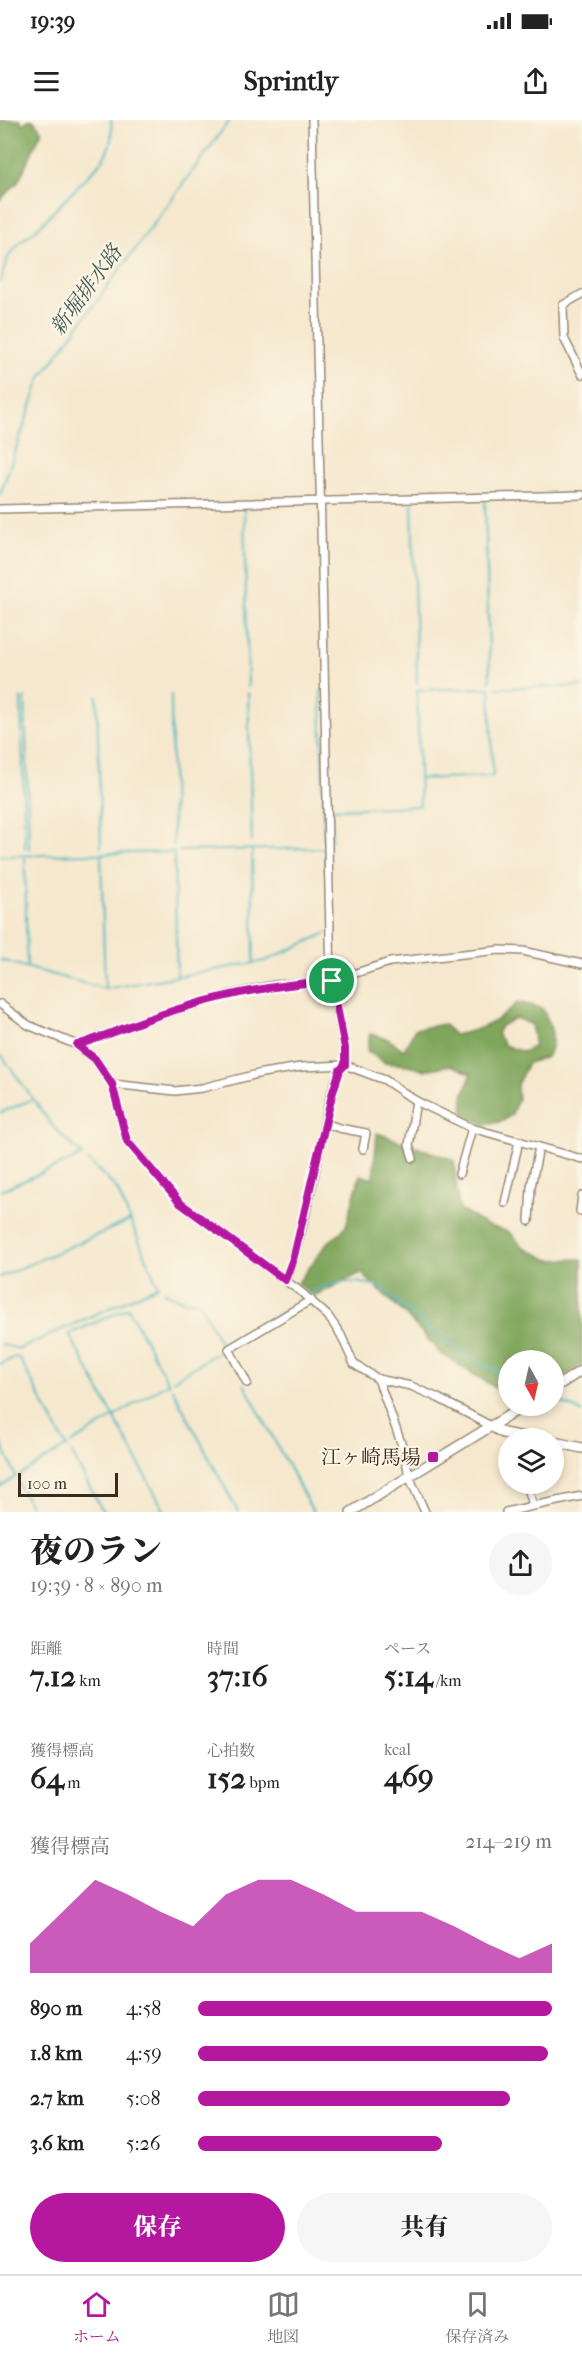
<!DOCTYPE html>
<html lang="ja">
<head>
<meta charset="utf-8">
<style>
	body { margin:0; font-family:"IM FELL French Canon","Noto Serif JP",serif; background:#f6f6f6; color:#222; height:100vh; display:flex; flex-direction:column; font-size:22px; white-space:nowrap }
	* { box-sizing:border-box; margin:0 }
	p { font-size:20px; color:#767676 }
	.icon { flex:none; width:33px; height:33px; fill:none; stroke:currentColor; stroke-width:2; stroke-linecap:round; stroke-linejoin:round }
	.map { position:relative; height:1392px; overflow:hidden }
	.sheet { display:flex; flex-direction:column; background:#fff; flex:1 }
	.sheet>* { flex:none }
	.needle { width:39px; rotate:172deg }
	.tools { position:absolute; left:498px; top:1230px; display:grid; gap:12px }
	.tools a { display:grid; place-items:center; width:66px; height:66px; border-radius:50%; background:#fff; box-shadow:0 3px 9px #0003; font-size:30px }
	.scale { position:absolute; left:18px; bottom:15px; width:100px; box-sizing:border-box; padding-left:6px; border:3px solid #3b2a1e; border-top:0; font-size:16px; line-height:21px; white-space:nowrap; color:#3b2a1e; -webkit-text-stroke:4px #fcf5e5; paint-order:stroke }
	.pin { position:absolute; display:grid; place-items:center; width:51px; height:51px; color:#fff; margin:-26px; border:3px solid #fff; border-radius:50%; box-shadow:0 2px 6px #0007 }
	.round { display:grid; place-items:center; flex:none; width:63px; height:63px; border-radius:32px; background:#f6f6f6 }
	.head { display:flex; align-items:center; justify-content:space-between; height:102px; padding:0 30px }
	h1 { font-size:33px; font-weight:800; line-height:45px }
	.metrics { display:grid; grid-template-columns:repeat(3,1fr); gap:9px; height:102px; padding:6px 30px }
	.metrics div { display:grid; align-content:center }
	.metrics b { font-size:30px; font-weight:800 }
	.metrics small { font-size:16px; font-weight:400 }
	.metrics p { font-size:16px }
	.chart { height:168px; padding:12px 30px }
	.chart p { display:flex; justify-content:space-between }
	.chart svg { width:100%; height:108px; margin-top:6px; fill:#b5179e; opacity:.7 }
	.primary-button { display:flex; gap:12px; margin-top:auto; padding:12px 30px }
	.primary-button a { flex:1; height:69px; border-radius:36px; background:#b5179e; color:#fff; font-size:24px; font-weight:800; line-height:69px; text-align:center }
	.primary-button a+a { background:#f6f6f6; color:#222 }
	ul { padding:0 30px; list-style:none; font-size:20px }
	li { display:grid; grid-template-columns:96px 72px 1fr; align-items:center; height:45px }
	li i { height:15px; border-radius:8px; background:#b5179e }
	.status { display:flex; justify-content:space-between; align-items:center; height:42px; padding:0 30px; background:#fff; direction:ltr }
	.status svg { height:16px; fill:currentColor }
	header { display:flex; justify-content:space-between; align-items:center; height:78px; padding:0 30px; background:#fff; font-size:27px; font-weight:800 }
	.menu { display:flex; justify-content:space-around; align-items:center; height:84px; border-top:2px solid #e0e0e0; background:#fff; font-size:16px; color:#767676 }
	.menu a { display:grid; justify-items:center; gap:3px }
	.menu .current { color:#b5179e }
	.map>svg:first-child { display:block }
	.forest { fill:#7fa65c; stroke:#5d683d; stroke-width:1.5; fill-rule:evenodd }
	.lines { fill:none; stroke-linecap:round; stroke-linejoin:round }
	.stream { stroke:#46b5bd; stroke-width:2 }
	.street-casing { stroke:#988976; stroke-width:10 }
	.secondary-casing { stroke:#988976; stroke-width:12 }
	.street { stroke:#fff; stroke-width:7 }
	.secondary { stroke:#fff; stroke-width:9 }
	.route-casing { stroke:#fff; stroke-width:12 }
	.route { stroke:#b5179e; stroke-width:8 }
	.poi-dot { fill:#b5179e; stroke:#fcf5e5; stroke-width:2 }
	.labels { text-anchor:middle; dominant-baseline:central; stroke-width:4.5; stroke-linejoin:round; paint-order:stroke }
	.poi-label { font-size:20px; fill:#3b2a1e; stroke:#fcf5e5; text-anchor:end }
	.water-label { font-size:21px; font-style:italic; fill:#3f5b56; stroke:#fcf5e5 }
</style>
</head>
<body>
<div class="status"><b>19:39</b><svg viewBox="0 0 49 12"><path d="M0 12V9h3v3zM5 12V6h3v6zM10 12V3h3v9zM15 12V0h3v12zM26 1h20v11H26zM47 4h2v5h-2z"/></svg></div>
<header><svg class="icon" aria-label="menu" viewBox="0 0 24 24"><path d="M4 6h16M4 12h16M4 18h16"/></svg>Sprintly<svg class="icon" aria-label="share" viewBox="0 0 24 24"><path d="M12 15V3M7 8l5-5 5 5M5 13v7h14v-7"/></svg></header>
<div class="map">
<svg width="582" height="1392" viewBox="0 0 582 1392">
	<rect width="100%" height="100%" fill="#fcf5e5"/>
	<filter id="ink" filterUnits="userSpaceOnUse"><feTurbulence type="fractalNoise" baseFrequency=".0167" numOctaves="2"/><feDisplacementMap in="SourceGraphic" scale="12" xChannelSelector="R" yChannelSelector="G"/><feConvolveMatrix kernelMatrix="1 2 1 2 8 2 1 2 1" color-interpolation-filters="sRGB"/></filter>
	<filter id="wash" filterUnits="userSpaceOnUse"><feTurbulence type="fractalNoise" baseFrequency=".008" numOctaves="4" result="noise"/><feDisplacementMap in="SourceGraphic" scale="24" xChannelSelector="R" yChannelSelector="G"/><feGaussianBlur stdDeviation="1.35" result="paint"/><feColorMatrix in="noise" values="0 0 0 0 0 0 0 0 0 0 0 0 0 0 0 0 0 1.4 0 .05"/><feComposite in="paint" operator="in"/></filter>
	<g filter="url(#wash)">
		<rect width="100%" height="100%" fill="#f5e8ce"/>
		<g class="forest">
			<polygon points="0,0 20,0 23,4 28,0 33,0 42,11 18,62 0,80"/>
			<path d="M518 882 542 888C551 905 557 920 547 937L528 943 517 965 518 979 512 994 503 1001 486 1005 464 995 463 975 471 954 451 945 425 950 408 945 385 943 367 931 370 914 388 919 404 930 415 909 444 904 454 915C481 910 499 902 518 882ZM515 898 531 904 535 926 523 932 504 925 497 914 501 906Z"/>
			<polygon points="377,1013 454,1040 459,1089 486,1105 509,1112 522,1126 549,1140 582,1139 582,1245 554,1262 554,1240 508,1240 508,1276 440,1233 403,1192 361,1153 314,1176 297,1164 327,1123 338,1115 346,1106 360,1055 373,1059"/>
		</g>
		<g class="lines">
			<g class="stream">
				<path d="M0 162 8 137 20 122 36 110 102 41C111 26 113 17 111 0"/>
				<polyline points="0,375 41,257 230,0"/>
				<polyline points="485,380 490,562"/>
				<polyline points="412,383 417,564"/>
				<polyline points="244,386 248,567"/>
				<polyline points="496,568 582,566"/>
				<polyline points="321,571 324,721"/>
				<polyline points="248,573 252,722"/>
				<polyline points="171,575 173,725"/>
				<polyline points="97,576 101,727"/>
				<polyline points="21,578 25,729"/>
				<polyline points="25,578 29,729"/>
				<polyline points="332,721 331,689 420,686 417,570 490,568 493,656 419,659"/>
				<polyline points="179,731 325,728 325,751"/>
				<polyline points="252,731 254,842"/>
				<polyline points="101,734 105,869"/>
				<polyline points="174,735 177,857"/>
				<polyline points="0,736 174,732"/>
				<polyline points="25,738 27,848"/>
				<polyline points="0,840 105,869 265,841 327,813"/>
				<polyline points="0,993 33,979"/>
				<polyline points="0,1071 83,1035 54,1008 2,936"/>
				<polyline points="0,1157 131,1100"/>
				<polyline points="163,1171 184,1181 199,1181 223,1229"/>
				<path d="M308 1175C333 1161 355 1157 383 1169L430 1210 472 1238 508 1257"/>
				<polyline points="236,1221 302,1180"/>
				<polyline points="0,1224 19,1229 158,1166 117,1069 89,1041"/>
				<polyline points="0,1244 16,1237 20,1239 67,1328"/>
				<polyline points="173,1260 228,1226"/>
				<polyline points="244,1264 313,1392"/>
				<polyline points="172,1268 238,1392"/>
				<polyline points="554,1279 582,1292"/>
				<polyline points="115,1299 69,1214 128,1188 169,1264"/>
				<polyline points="116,1301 165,1392"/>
				<polyline points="0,1319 16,1357 0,1367"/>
				<polyline points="71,1324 169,1262"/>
				<polyline points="71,1332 103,1392"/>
				<polyline points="20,1355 67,1326"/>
				<polyline points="19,1364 33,1392"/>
			</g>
		</g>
	</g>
	<g filter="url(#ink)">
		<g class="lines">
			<defs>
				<g id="street">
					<polyline points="582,174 563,185 564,218 582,254"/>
					<polyline points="0,389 582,375"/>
					<polyline points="0,884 28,905 77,925 95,939 112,964 127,1021 180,1083 301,1172 328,1196 341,1215 354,1244 378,1259 411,1266 438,1278 491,1306"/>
					<polyline points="77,925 160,895 228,875 274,865 331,861 390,842 500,830 523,831 582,844"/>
					<polyline points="112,964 175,971 202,968 262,953 301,947 345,945 385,960 416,981 472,1008 582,1039"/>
					<polyline points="325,1003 339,1008 366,1013 363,1029"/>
					<polyline points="413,1038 409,1025 416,981"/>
					<polyline points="459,1054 472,1008"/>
					<polyline points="505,1083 519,1021"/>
					<polyline points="580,1091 582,1076"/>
					<polyline points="529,1101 531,1067 539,1027"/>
					<path d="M285 1160C301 1122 309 1079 318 1038 323 1015 329 961 345 945V928L331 861 312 0"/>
					<polyline points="378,1259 404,1331 409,1356 425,1392"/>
					<polyline points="247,1263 229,1229 311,1180"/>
					<polyline points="527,1364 533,1386 582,1376"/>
					<polyline points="506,1392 533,1386"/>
				</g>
				<g id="secondary">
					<polyline points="554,1268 582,1250"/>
					<polyline points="491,1306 503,1313 529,1318"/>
					<polyline points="554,1322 582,1328"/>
					<polyline points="351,1392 524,1286"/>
				</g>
			</defs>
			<use href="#street" class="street-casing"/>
			<use href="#secondary" class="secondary-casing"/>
			<use href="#street" class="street"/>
			<use href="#secondary" class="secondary"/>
		</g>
	</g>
	<g class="lines" filter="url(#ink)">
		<defs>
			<path id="route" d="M332 861 345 928V945L340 950 332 975 294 1136 285 1160 180 1083 127 1021 112 964 95 939 77 925C112 914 146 898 182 888 231 873 280 864 332 861Z"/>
		</defs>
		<use href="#route" class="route-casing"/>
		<use href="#route" class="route"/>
	</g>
	<rect class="poi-dot" x="427" y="1331" width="12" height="12" rx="3"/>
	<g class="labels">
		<g class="poi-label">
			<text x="421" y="1337">江ヶ崎馬場</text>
		</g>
		<g class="water-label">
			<text transform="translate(86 170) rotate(-54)">新堀排水路</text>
		</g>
	</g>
</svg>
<div class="tools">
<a><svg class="needle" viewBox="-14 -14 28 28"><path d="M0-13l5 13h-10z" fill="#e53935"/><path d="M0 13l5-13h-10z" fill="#767676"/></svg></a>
<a><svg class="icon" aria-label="layers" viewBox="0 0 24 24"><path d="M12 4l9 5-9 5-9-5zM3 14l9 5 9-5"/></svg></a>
</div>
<div class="scale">100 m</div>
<div class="pin" style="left:332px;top:861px;background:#1e9e55"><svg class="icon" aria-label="arrive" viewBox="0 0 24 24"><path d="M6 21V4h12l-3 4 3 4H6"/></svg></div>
</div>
<section class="sheet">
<div class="head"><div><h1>夜のラン</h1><p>19:39 · 8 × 890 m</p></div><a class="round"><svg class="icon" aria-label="share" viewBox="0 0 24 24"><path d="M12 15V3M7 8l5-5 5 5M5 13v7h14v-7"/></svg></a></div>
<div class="metrics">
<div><p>距離</p><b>7.12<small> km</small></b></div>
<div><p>時間</p><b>37:16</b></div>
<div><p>ペース</p><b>5:14<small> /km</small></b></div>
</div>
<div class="metrics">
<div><p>獲得標高</p><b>64<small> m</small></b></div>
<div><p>心拍数</p><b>152<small> bpm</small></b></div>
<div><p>kcal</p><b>469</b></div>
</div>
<div class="chart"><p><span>獲得標高</span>214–219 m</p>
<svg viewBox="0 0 160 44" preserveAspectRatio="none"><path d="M0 44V32L10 19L20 6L30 12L40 19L50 25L60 12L70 6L80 6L90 12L100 19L110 19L120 19L130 25L140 32L150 38L160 32V44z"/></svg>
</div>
<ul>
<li><b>890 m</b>4:58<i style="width:100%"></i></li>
<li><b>1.8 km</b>4:59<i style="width:99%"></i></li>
<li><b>2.7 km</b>5:08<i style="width:88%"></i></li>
<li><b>3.6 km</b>5:26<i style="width:69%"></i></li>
</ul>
<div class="primary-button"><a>保存</a><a>共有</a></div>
</section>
<nav class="menu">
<a class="current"><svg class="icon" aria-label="home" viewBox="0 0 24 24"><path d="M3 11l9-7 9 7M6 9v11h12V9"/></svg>ホーム</a>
<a><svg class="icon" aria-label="map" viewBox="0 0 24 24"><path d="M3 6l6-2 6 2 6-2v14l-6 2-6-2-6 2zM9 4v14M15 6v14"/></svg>地図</a>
<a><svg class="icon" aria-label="saved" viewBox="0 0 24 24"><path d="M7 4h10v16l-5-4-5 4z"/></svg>保存済み</a>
</nav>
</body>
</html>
